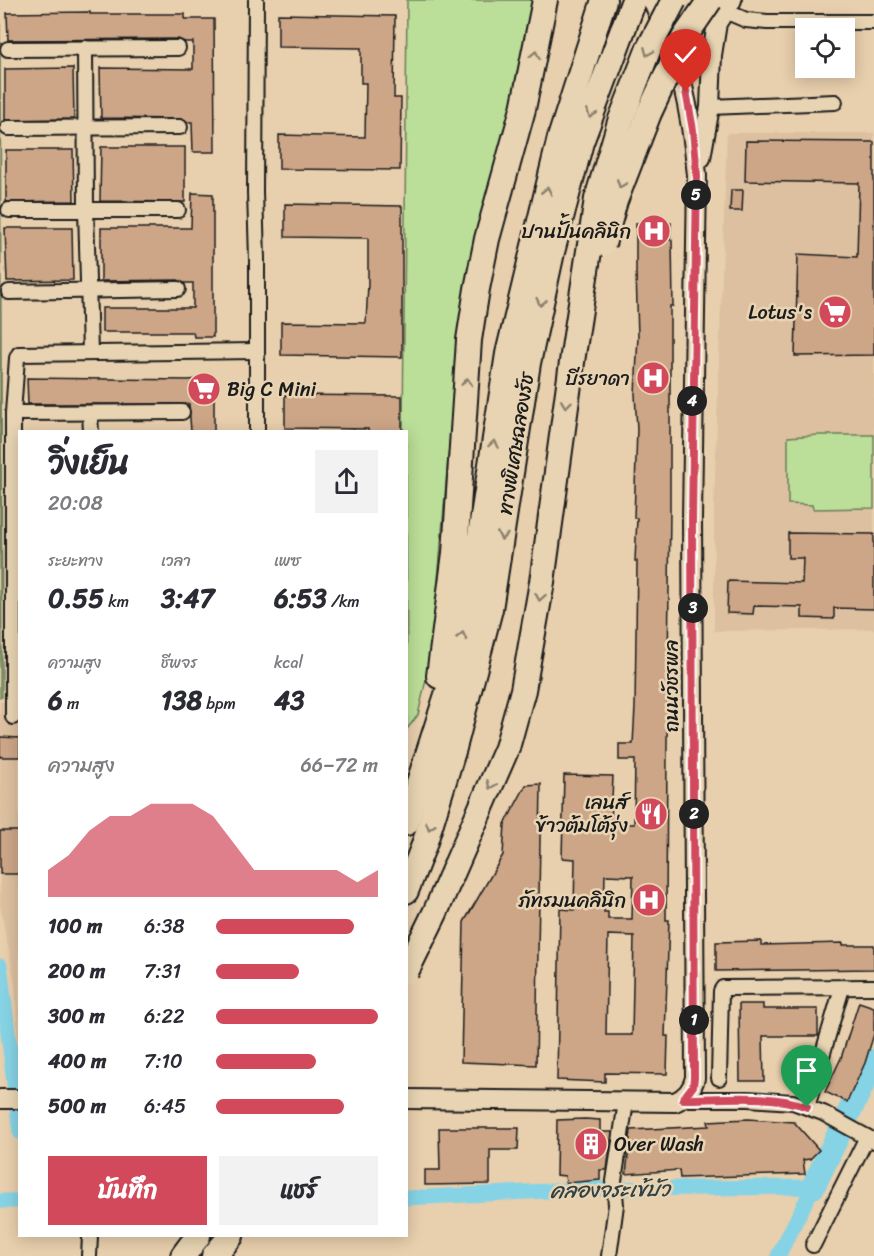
<!DOCTYPE html>
<html lang="th">
<head>
<meta charset="utf-8">
<style>
	body { margin:0; font-family:Sriracha,"Playpen Sans Thai",sans-serif; background:#f2f2f3; color:#2b2b33; height:100vh; display:flex; flex-direction:column; font-size:22px; white-space:nowrap }
	* { box-sizing:border-box; margin:0 }
	p { font-size:20px; color:#7c7c81 }
	.icon { flex:none; width:33px; height:33px; fill:none; stroke:currentColor; stroke-width:2; stroke-linecap:round; stroke-linejoin:round }
	.map { position:relative; flex:1; overflow:hidden }
	.details { position:absolute; left:18px; top:430px; width:390px; height:807px; display:flex; flex-direction:column; background:#fff; border-radius:0px; box-shadow:0 3px 15px #0003 }
	.details>* { flex:none }
	.controls { position:absolute; left:795px; top:18px; display:grid; gap:12px }
	.controls a { display:grid; place-items:center; width:60px; height:60px; border-radius:0px; background:#fff; box-shadow:0 3px 15px #0003; font-size:30px }
	.pin { position:absolute; display:grid; place-items:center; width:51px; height:51px; color:#fff; margin:-62px -26px; border-radius:50% 50% 50% 0; rotate:-45deg; box-shadow:0 0 6px #0007 }
	.pin .icon { rotate:45deg }
	.km { position:absolute; width:30px; height:30px; margin:-15px; border-radius:50%; background:#222; color:#fff; font-size:16px; line-height:30px; text-align:center }
	.round { display:grid; place-items:center; flex:none; width:63px; height:63px; border-radius:0px; background:#f2f2f3 }
	.summary { display:flex; align-items:center; justify-content:space-between; height:102px; padding:0 30px }
	h1 { font-size:33px; font-weight:800; line-height:45px }
	.figures { display:grid; grid-template-columns:repeat(3,1fr); gap:9px; height:102px; padding:6px 30px }
	.figures div { display:grid; align-content:center }
	.figures b { font-size:26px; font-weight:800 }
	.figures small { font-size:16px; font-weight:400 }
	.figures p { font-size:16px }
	.chart { height:168px; padding:12px 30px }
	.chart p { display:flex; justify-content:space-between }
	.chart svg { width:100%; height:108px; margin-top:6px; fill:#d1495b; opacity:.7 }
	.action { display:flex; gap:12px; margin-top:auto; padding:12px 30px }
	.action a { flex:1; height:69px; border-radius:0px; background:#d1495b; color:#fff; font-size:24px; font-weight:800; line-height:69px; text-align:center }
	.action a+a { background:#f2f2f3; color:#2b2b33 }
	ul { padding:0 30px; list-style:none; font-size:20px }
	li { display:grid; grid-template-columns:96px 72px 1fr; align-items:center; height:45px }
	li i { height:15px; border-radius:8px; background:#d1495b }
	.map>svg:first-child { display:block }
	.built { fill:#dcc09f }
	.green { fill:#bbde98; stroke:#6c7d5a; stroke-width:1.5 }
	.lines { fill:none; stroke-linecap:round; stroke-linejoin:round }
	.canal { stroke:#86d3e5; stroke-width:15 }
	.river { stroke:#86d3e5; stroke-width:24 }
	.building { fill:#cda688; stroke:#1c1c1c; stroke-width:1.5; fill-rule:evenodd }
	.minor-casing { stroke:#1c1c1c; stroke-width:18 }
	.secondary-casing { stroke:#1c1c1c; stroke-width:22 }
	.motorway-casing { stroke:#1c1c1c; stroke-width:28 }
	.minor { stroke:#e8d4b2; stroke-width:14 }
	.secondary { stroke:#e8d4b2; stroke-width:18 }
	.motorway { stroke:#e8d4b2; stroke-width:24 }
	.motorway-bridge-casing { stroke:#1c1c1c; stroke-width:28; stroke-linecap:butt }
	.motorway-bridge { stroke:#e8d4b2; stroke-width:24 }
	.oneway { stroke:#8c816e }
	.route-casing { stroke:#fff; stroke-width:12 }
	.route { stroke:#d1495b; stroke-width:8 }
	.labels { text-anchor:middle; dominant-baseline:central; stroke-width:5; stroke-linejoin:round; paint-order:stroke }
	.poi-label { font-size:20px; fill:#1c1c1c; stroke:#e8d4b2; text-anchor:end }
	.street-label { font-size:20px; fill:#1c1c1c; stroke:#e8d4b2 }
	.water-label { font-size:21px; font-style:italic; fill:#314144; stroke:#e8d4b2 }
</style>
</head>
<body>
<div class="map">
<svg width="874" height="1256" viewBox="0 0 874 1256">
	<rect width="100%" height="100%" fill="#e8cfad"/>
	<filter id="ink" filterUnits="userSpaceOnUse"><feTurbulence type="fractalNoise" baseFrequency=".0167" numOctaves="2"/><feDisplacementMap in="SourceGraphic" scale="12" xChannelSelector="R" yChannelSelector="G"/><feConvolveMatrix kernelMatrix="1 2 1 2 8 2 1 2 1" color-interpolation-filters="sRGB"/></filter>
	<g filter="url(#ink)">
		<g class="built">
			<polygon points="727,133 874,133 874,629 714,631 714,508"/>
			<polygon points="0,702 19,702 19,1061 15,983 0,905"/>
		</g>
		<g class="green">
			<polygon points="407,0 538,0 528,57 500,148 471,259 457,349 432,653 418,715 407,729 406,432 403,432"/>
			<polygon points="0,9 2,697 0,697"/>
			<polygon points="819,435 874,435 874,508 813,509 812,505 788,504 788,437"/>
		</g>
		<g class="lines">
			<g class="canal">
				<polyline points="0,966 20,1132"/>
				<polyline points="406,1198 589,1189 813,1187 778,1256"/>
				<polyline points="0,1201 20,1201"/>
			</g>
			<polyline class="river" points="813,1187 874,1061"/>
		</g>
		<g class="building">
			<polygon points="90,12 90,14 185,14 185,19 214,19 215,152 193,152 192,122 188,122 184,119 101,118 100,68 193,69 193,42 185,42 178,39 8,40 7,13"/>
			<polygon points="278,14 395,16 394,98 401,98 400,170 279,169 279,135 365,137 366,83 361,83 361,48 278,47"/>
			<polygon points="73,68 74,119 5,120 5,69"/>
			<polygon points="746,141 874,142 874,355 795,356 798,254 857,257 859,183 745,181"/>
			<polygon points="101,147 185,147 185,202 100,201"/>
			<polygon points="6,150 73,150 74,201 6,202"/>
			<polygon points="731,190 743,190 742,211 730,211"/>
			<polygon points="192,193 213,194 213,337 194,337 193,332 102,332 102,308 193,308 193,283 184,283 178,280 101,281 101,228 191,228"/>
			<polygon points="285,204 402,206 402,357 281,355 281,322 366,323 368,284 368,238 285,237"/>
			<path d="M636 223H671L670 240H672L673 306H670V511L667 744 666 920H669L665 1036H668L667 1074 605 1073V1082L557 1080 560 909 574 910 575 859 562 858 564 775 613 776 611 824H634L635 760H619V744H633L635 707 637 561H635L637 518H634L637 429 635 394 638 336 636 273ZM605 875 633 876 632 919H608V912H604ZM608 935 634 936 632 1035H606Z"/>
			<polygon points="5,228 72,228 73,280 7,281"/>
			<polygon points="27,378 188,380 214,378 214,432 191,432 189,404 28,404"/>
			<polygon points="285,395 402,396 402,432 368,432 368,429 285,428"/>
			<polygon points="788,533 874,534 874,609 834,608 834,619 802,618 802,607 754,606 753,614 727,613 728,581 802,583 803,558 788,558"/>
			<polygon points="0,737 20,738 20,757 0,757"/>
			<polygon points="541,784 536,1065 461,1062 464,922 503,855 505,824 526,785"/>
			<rect x="0" y="831" width="20" height="43"/>
			<polygon points="761,941 761,945 843,943 843,945 874,945 874,969 716,971 716,942"/>
			<polygon points="859,1002 874,1007 874,1034 865,1063 847,1102 825,1092 841,1058"/>
			<polygon points="739,1004 763,1004 763,1009 818,1009 818,1036 763,1036 764,1081 740,1081"/>
			<polygon points="585,1119 600,1120 600,1132 612,1132 607,1170 600,1170 600,1180 566,1183 565,1176 556,1175 557,1120"/>
			<polygon points="748,1119 794,1122 819,1150 810,1159 803,1160 805,1174 680,1178 679,1170 626,1174 631,1130 709,1126 708,1121"/>
			<polygon points="439,1128 519,1128 518,1150 490,1150 490,1184 425,1185 425,1170 440,1170"/>
		</g>
		<g class="lines">
			<defs>
				<g id="minor">
					<polyline points="256,0 255,192 257,259 257,432"/>
					<polyline points="725,11 746,20 767,22 874,22"/>
					<polyline points="85,48 86,209 90,353"/>
					<polyline points="8,49 178,48"/>
					<polyline points="710,107 835,102"/>
					<polyline points="8,128 180,127"/>
					<polyline points="9,210 178,210"/>
					<polyline points="9,292 178,289"/>
					<polyline points="21,413 182,412"/>
					<polyline points="90,413 91,432"/>
					<polyline points="13,717 13,413 17,358 19,354 256,351"/>
					<polyline points="719,1078 721,991 723,988 874,987"/>
					<polyline points="683,1099 748,1099 793,1102 823,1113 874,1141"/>
					<polyline points="807,1107 842,988"/>
					<polyline points="813,1245 867,1137"/>
					<polyline points="89,1256 90,1236"/>
					<polyline points="609,1256 616,1205 614,1181 626,1102"/>
				</g>
				<g id="secondary">
					<polyline points="701,158 710,107 712,55 717,23 732,0"/>
					<polyline points="0,1099 20,1099"/>
					<path d="M406 1099 675 1102C686 1097 692 1090 695 1078L692 519 697 175C691 112 680 57 652 0"/>
				</g>
				<g id="motorway">
					<polyline points="439,676 455,553 469,340 477,289 487,239 523,109 545,0"/>
					<polyline points="406,823 454,673 476,562 508,354 560,138 604,0"/>
					<polyline points="406,891 424,845 454,748 490,609 528,363 552,252 581,142 634,0"/>
					<polyline points="183,1256 198,1236"/>
					<polyline points="214,1256 231,1236"/>
				</g>
			</defs>
			<use href="#minor" class="minor-casing"/>
			<use href="#secondary" class="secondary-casing"/>
			<use href="#motorway" class="motorway-casing"/>
			<use href="#minor" class="minor"/>
			<use href="#secondary" class="secondary"/>
			<use href="#motorway" class="motorway"/>
			<defs>
				<g id="motorway-bridge">
					<polyline points="603,244 615,201 649,113 684,38 710,0"/>
					<polyline points="406,972 435,913 507,748 523,690 542,582 573,355 597,199 620,122 649,48 674,0"/>
				</g>
			</defs>
			<use href="#motorway-bridge" class="motorway-bridge-casing"/>
			<use href="#motorway-bridge" class="motorway-bridge"/>
		</g>
		<defs><path id="oneway-chevron" d="M-2-3.5L2.5 0L-2 3.5" fill="none" stroke-width="1.6" stroke-linecap="round" stroke-linejoin="round" transform="scale(1.5)"/></defs>
		<g class="oneway">
			<use href="#oneway-chevron" transform="translate(648 52) rotate(113)"/>
			<use href="#oneway-chevron" transform="translate(535 55) rotate(-78)"/>
			<use href="#oneway-chevron" transform="translate(591 114) rotate(111)"/>
			<use href="#oneway-chevron" transform="translate(621 184) rotate(111)"/>
			<use href="#oneway-chevron" transform="translate(547 191) rotate(-77)"/>
			<use href="#oneway-chevron" transform="translate(541 302) rotate(102)"/>
			<use href="#oneway-chevron" transform="translate(467 382) rotate(-87)"/>
			<use href="#oneway-chevron" transform="translate(566 404) rotate(97)"/>
			<use href="#oneway-chevron" transform="translate(494 444) rotate(-81)"/>
			<use href="#oneway-chevron" transform="translate(502 536) rotate(99)"/>
			<use href="#oneway-chevron" transform="translate(540 597) rotate(100)"/>
			<use href="#oneway-chevron" transform="translate(462 636) rotate(-77)"/>
			<use href="#oneway-chevron" transform="translate(491 785) rotate(113)"/>
			<use href="#oneway-chevron" transform="translate(430 826) rotate(107)"/>
		</g>
	</g>
	<g class="lines" filter="url(#ink)">
		<defs>
			<path id="route" d="M686 91 693 130 697 175 692 519 694 1078 693 1086 683 1099C721 1099 771 1093 807 1107"/>
		</defs>
		<use href="#route" class="route-casing"/>
		<use href="#route" class="route"/>
	</g>
	<defs>
		<symbol id="hospital-disc" viewBox="-11 -11 22 22"><circle r="9.5" fill="#d1495b" stroke="#e8d4b2"/><path d="M-5-5h3v3.5h4V-5h3V5h-3V1.5h-4V5h-3Z" fill="#fff"/></symbol>
		<symbol id="supermarket-disc" viewBox="-11 -11 22 22"><circle r="9.5" fill="#d1495b" stroke="#e8d4b2"/><path d="M-6-5.5h2.5l.6 2H6L4.5 2H-2.5L-4.4-4H-6ZM-1.5 3.2a1.3 1.3 0 1 0 .1 0ZM3 3.2a1.3 1.3 0 1 0 .1 0Z" fill="#fff"/></symbol>
		<symbol id="restaurant-disc" viewBox="-11 -11 22 22"><circle r="9.5" fill="#d1495b" stroke="#e8d4b2"/><path d="M-5-6h1v4h1v-4h1v4h1v-4h1v5L-1.5 .5V6h-2V.5L-5-1ZM5-6V6H3V1.5H1.5Q1.5-4 5-6Z" fill="#fff"/></symbol>
		<symbol id="building-disc" viewBox="-11 -11 22 22"><circle r="9.5" fill="#d1495b" stroke="#e8d4b2"/><path d="M-4-6H4V6H1V3H-1V6H-4ZM-2.5-4.3h1.7v1.8h-1.7ZM.8-4.3h1.7v1.8H.8ZM-2.5-1h1.7V.8h-1.7ZM.8-1h1.7V.8H.8Z" fill="#fff"/></symbol>
	</defs>
	<g fill-rule="evenodd">
		<use href="#hospital-disc" x="635" y="212" width="38" height="38"/>
		<use href="#supermarket-disc" x="816" y="293" width="38" height="38"/>
		<use href="#hospital-disc" x="634" y="359" width="38" height="38"/>
		<use href="#supermarket-disc" x="185" y="370" width="38" height="38"/>
		<use href="#restaurant-disc" x="632" y="795" width="38" height="38"/>
		<use href="#hospital-disc" x="630" y="881" width="38" height="38"/>
		<use href="#building-disc" x="572" y="1125" width="38" height="38"/>
	</g>
	<g class="labels">
		<g class="poi-label">
			<text x="631" y="231">ปานปั้นคลินิก</text>
			<text x="812" y="312">Lotus's</text>
			<text x="630" y="378">บีรยาดา</text>
			<text x="227" y="389" text-anchor="start">Big C Mini</text>
			<text x="628" y="802">เลนส์<tspan x="628" dy="23">ข้าวต้มโต้รุ่ง</tspan></text>
			<text x="626" y="900">ภัทรมนคลินิก</text>
			<text x="614" y="1144" text-anchor="start">Over Wash</text>
		</g>
		<g class="street-label">
			<text transform="translate(516 444) rotate(-81)">ทางพิเศษฉลองรัช</text>
			<text transform="translate(671 686) rotate(-90)">ถนนวัชรพล</text>
		</g>
		<g class="water-label">
			<text transform="translate(610 1190) rotate(-1)">คลองจระเข้บัว</text>
		</g>
	</g>
</svg>
<div class="controls">
<a><svg class="icon" aria-label="locate" viewBox="0 0 24 24"><circle cx="12" cy="12" r="6"/><path d="M12 2v4M12 18v4M2 12h4M18 12h4"/></svg></a>
</div>
<div class="pin" style="left:807px;top:1107px;background:#1e9e55"><svg class="icon" aria-label="arrive" viewBox="0 0 24 24"><path d="M6 21V4h12l-3 4 3 4H6"/></svg></div>
<div class="pin" style="left:686px;top:91px;background:#d93025"><svg class="icon" aria-label="check" viewBox="0 0 24 24"><path d="M5 12l5 5 9-10"/></svg></div>
<b class="km" style="left:694px;top:1020px">1</b>
<b class="km" style="left:694px;top:814px">2</b>
<b class="km" style="left:693px;top:608px">3</b>
<b class="km" style="left:692px;top:401px">4</b>
<b class="km" style="left:696px;top:195px">5</b>
<section class="details">
<div class="summary"><div><h1>วิ่งเย็น</h1><p>20:08</p></div><a class="round"><svg class="icon" aria-label="share" viewBox="0 0 24 24"><path d="M12 15V3M7 8l5-5 5 5M5 13v7h14v-7"/></svg></a></div>
<div class="figures">
<div><p>ระยะทาง</p><b>0.55<small> km</small></b></div>
<div><p>เวลา</p><b>3:47</b></div>
<div><p>เพซ</p><b>6:53<small> /km</small></b></div>
</div>
<div class="figures">
<div><p>ความสูง</p><b>6<small> m</small></b></div>
<div><p>ชีพจร</p><b>138<small> bpm</small></b></div>
<div><p>kcal</p><b>43</b></div>
</div>
<div class="chart"><p><span>ความสูง</span>66–72 m</p>
<svg viewBox="0 0 160 44" preserveAspectRatio="none"><path d="M0 44V33L10 27L20 17L30 11L40 11L50 6L60 6L70 6L80 11L90 22L100 33L110 33L120 33L130 33L140 33L150 38L160 33V44z"/></svg>
</div>
<ul>
<li><b>100 m</b>6:38<i style="width:85%"></i></li>
<li><b>200 m</b>7:31<i style="width:51%"></i></li>
<li><b>300 m</b>6:22<i style="width:100%"></i></li>
<li><b>400 m</b>7:10<i style="width:62%"></i></li>
<li><b>500 m</b>6:45<i style="width:79%"></i></li>
</ul>
<div class="action"><a>บันทึก</a><a>แชร์</a></div>
</section>
</div>
</body>
</html>
